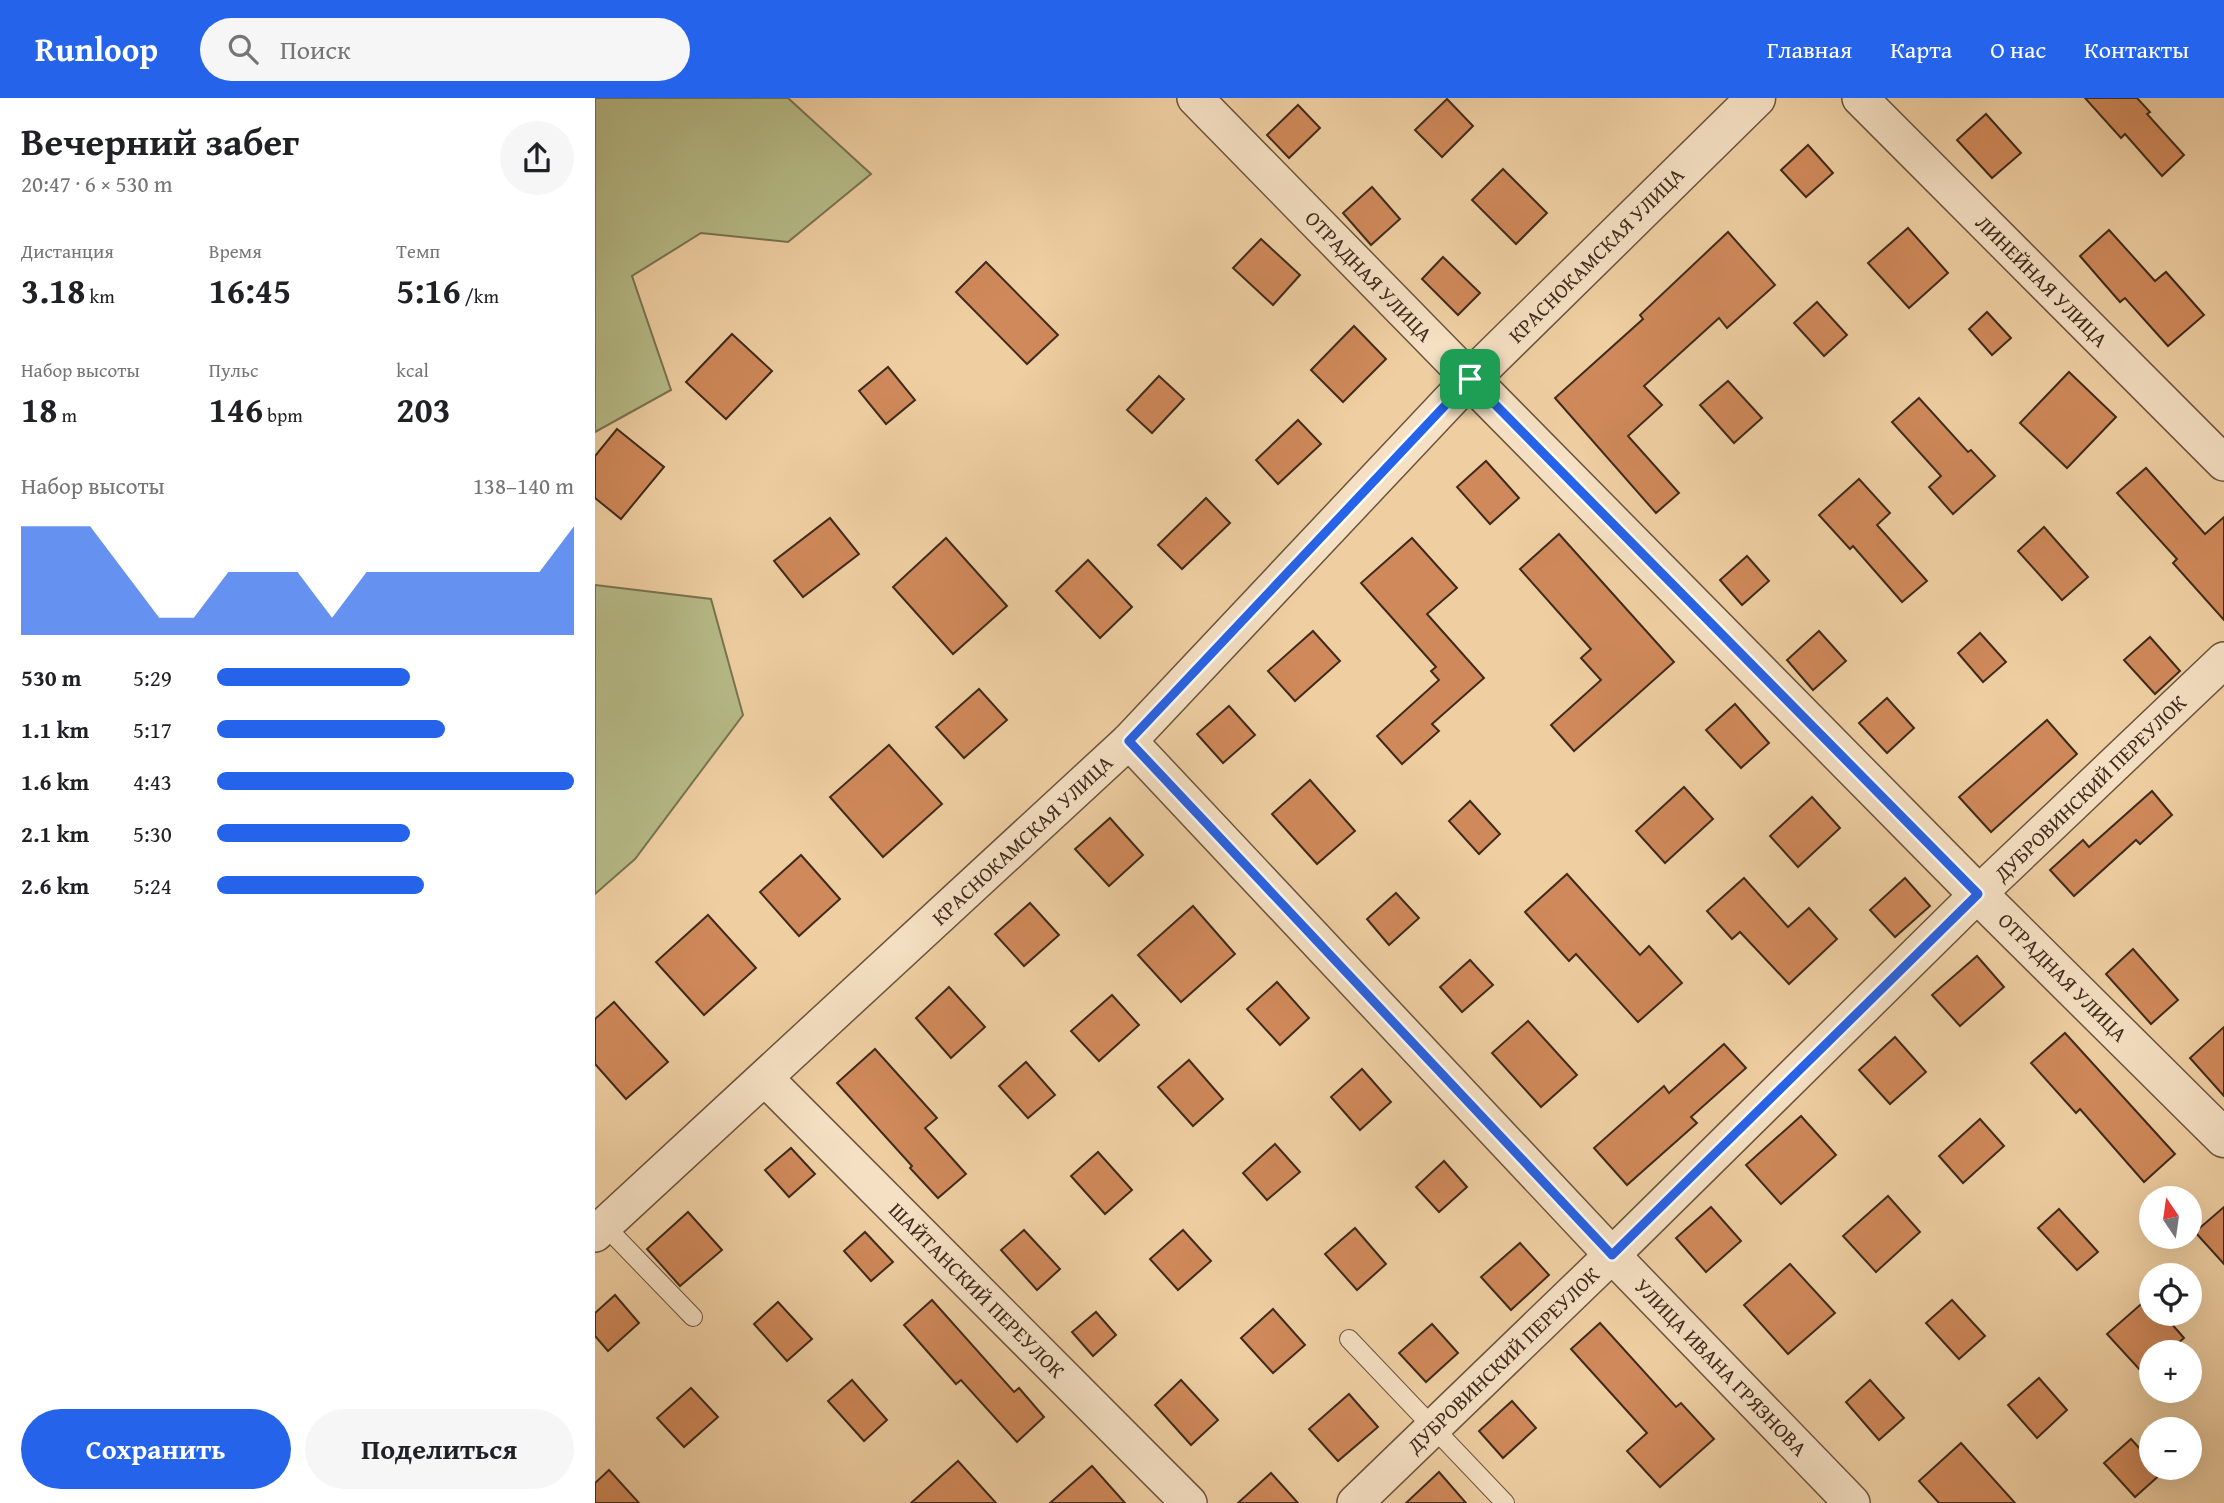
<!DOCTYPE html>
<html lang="ru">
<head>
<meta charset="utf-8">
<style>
	body { margin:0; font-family:"Gentium Book Plus",serif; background:#f6f6f6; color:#202124; height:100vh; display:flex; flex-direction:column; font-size:26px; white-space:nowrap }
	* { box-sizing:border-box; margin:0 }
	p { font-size:23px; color:#757577 }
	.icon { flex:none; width:38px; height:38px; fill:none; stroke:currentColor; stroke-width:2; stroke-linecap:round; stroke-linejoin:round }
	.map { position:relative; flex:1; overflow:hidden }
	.side { display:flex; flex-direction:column; background:#fff; width:595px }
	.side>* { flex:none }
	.needle { width:46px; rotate:347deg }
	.fabs { position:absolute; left:1544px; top:1088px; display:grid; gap:14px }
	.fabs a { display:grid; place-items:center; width:63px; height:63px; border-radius:50%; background:#fff; box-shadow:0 7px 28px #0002; font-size:35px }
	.pin { position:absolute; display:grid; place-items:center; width:60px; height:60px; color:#fff; margin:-30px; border-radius:14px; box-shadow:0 4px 10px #0006 }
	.round { display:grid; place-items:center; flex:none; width:74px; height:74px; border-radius:37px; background:#f6f6f6 }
	.summary { display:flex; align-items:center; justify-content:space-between; height:119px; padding:0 21px }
	h1 { font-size:38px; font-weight:700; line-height:52px }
	.stats { display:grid; grid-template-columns:repeat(3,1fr); gap:10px; height:119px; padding:7px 21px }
	.stats div { display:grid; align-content:center }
	.stats b { font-size:35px; font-weight:700 }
	.stats small { font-size:19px; font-weight:400 }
	.stats p { font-size:19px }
	.chart { height:196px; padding:14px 21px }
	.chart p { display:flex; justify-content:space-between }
	.chart svg { width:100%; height:126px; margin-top:7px; fill:#2563eb; opacity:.7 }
	.button { display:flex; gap:14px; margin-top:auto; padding:14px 21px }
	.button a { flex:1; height:80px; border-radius:42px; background:#2563eb; color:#fff; font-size:28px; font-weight:700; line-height:80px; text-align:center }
	.button a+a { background:#f6f6f6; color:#202124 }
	ul { padding:0 21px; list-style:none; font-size:23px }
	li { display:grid; grid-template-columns:112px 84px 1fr; align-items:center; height:52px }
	li i { height:18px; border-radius:9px; background:#2563eb }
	header { display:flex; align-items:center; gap:42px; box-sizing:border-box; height:98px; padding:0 35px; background:#2563eb; color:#fff }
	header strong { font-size:33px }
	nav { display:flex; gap:38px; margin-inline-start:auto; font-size:24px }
	.search { width:490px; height:63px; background:#f6f6f6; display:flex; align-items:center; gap:18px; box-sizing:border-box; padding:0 24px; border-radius:38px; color:#757577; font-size:26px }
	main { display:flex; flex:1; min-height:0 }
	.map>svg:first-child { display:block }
	.green { fill:#b6bb87; stroke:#7a7352; stroke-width:2 }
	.building { fill:#d0895a; stroke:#3f2b1d; stroke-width:2 }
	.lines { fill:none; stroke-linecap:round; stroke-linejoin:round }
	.service-casing { stroke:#6b543e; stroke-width:20 }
	.minor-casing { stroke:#6b543e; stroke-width:38 }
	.tertiary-casing { stroke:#6b543e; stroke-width:41 }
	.service { stroke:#f5e0c3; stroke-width:18 }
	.minor { stroke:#f5e0c3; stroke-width:35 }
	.tertiary { stroke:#f5e0c3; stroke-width:38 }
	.route-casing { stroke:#fff; stroke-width:14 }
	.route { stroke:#2563eb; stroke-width:9 }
	.labels { text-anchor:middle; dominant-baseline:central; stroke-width:5; stroke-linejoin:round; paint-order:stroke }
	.street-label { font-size:21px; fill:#3f2b1d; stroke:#f5e0c3 }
</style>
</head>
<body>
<header>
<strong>Runloop</strong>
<div class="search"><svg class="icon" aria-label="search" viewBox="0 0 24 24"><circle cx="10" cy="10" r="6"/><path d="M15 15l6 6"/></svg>Поиск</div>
<nav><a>Главная</a><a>Карта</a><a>О нас</a><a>Контакты</a></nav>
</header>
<main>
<section class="side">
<div class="summary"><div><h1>Вечерний забег</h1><p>20:47 · 6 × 530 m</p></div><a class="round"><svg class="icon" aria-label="share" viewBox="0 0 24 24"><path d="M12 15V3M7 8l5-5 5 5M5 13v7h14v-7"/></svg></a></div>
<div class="stats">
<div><p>Дистанция</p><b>3.18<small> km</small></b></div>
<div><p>Время</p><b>16:45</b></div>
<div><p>Темп</p><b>5:16<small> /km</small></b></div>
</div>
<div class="stats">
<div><p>Набор высоты</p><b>18<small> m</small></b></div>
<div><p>Пульс</p><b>146<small> bpm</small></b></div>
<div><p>kcal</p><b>203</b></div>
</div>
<div class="chart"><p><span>Набор высоты</span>138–140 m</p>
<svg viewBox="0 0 160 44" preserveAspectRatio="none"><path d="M0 44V6L10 6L20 6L30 22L40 38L50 38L60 22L70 22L80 22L90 38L100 22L110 22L120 22L130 22L140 22L150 22L160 6V44z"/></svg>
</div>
<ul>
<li><b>530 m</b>5:29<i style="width:54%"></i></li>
<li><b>1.1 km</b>5:17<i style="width:64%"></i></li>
<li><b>1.6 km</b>4:43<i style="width:100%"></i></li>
<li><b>2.1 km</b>5:30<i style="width:54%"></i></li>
<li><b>2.6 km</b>5:24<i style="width:58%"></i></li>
</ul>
<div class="button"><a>Сохранить</a><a>Поделиться</a></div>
</section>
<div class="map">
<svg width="1629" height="1405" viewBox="0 0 1629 1405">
	<rect width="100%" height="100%" fill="#efcfa2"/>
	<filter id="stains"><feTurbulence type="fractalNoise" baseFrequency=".00286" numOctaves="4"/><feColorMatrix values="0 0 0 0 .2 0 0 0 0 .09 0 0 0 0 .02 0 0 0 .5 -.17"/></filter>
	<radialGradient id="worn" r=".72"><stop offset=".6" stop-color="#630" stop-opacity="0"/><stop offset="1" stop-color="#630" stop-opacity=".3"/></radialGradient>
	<g class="green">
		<polygon points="0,0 193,0 276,76 193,144 106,135 37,178 76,292 0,334"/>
		<polygon points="0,487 116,501 148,617 40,761 0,796"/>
	</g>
	<g class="building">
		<polygon points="1490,0 1542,0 1555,14 1552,16 1589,57 1567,78 1530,36 1526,40"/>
		<polygon points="852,1 878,28 847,59 820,32"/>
		<polygon points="703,7 725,30 694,60 672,37"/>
		<polygon points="1391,16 1426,55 1397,80 1362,42"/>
		<polygon points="1213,47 1238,75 1211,99 1186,72"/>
		<polygon points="908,71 952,115 921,146 877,102"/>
		<polygon points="777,89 805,121 776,147 748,115"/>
		<polygon points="1313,130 1353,175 1314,210 1273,165"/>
		<polygon points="1514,132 1560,183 1571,174 1609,217 1573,248 1530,200 1525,204 1485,158"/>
		<polygon points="1133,134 1180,187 1132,230 1124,220 1049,288 1067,307 1033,338 1084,395 1061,415 960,300 1048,221 1045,217"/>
		<polygon points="666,141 705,177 678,207 638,170"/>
		<polygon points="848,159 885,195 863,217 827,181"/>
		<polygon points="391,164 463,237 432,266 361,194"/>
		<polygon points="1222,204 1252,237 1229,258 1199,225"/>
		<polygon points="1392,214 1416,240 1397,257 1374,231"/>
		<polygon points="759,228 791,261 748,304 716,272"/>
		<polygon points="137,236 177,273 131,321 91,284"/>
		<polygon points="293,269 320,302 291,326 264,293"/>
		<polygon points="1474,274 1521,319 1472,370 1425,325"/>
		<polygon points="564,278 589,301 557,335 532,312"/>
		<polygon points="1133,283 1167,320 1139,345 1105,307"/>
		<polygon points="1324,300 1373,354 1376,352 1400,378 1358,416 1334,389 1346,378 1297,324"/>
		<polygon points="703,322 726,346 683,386 661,362"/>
		<polygon points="22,331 69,369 26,421 0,400 0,358"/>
		<polygon points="891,363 924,400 895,426 862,389"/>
		<polygon points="1551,370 1610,436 1629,419 1629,522 1578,465 1582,461 1522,395"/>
		<polygon points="1264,381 1295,415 1282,427 1332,483 1307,504 1258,448 1255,451 1224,417"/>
		<polygon points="611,400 635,425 587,471 563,447"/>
		<polygon points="235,420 264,456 208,499 179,463"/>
		<polygon points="1449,429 1493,479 1467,502 1423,453"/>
		<polygon points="964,436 1079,564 979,653 956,627 1006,582 986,560 996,551 925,471"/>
		<polygon points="351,440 412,508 358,556 298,489"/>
		<polygon points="817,440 862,490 832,516 889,580 837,626 844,633 807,666 782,638 844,582 836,573 841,569 766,485"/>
		<polygon points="1152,458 1174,483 1147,507 1125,482"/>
		<polygon points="493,462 537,509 505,540 461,493"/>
		<polygon points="718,533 745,563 700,603 673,573"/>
		<polygon points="1224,533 1251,563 1218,592 1192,562"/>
		<polygon points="1385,535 1411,564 1388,584 1363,555"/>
		<polygon points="1555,539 1585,573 1560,596 1529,562"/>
		<polygon points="384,591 412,622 369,660 341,629"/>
		<polygon points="1292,600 1319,630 1292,655 1264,625"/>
		<polygon points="1140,606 1174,645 1146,670 1111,632"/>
		<polygon points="634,608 660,637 628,665 602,636"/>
		<polygon points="1452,622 1482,656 1396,734 1364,699"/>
		<polygon points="294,647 347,706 288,759 235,699"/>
		<polygon points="715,682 760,733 722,766 677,716"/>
		<polygon points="1089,689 1118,721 1070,765 1041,733"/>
		<polygon points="1557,693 1577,717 1545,746 1541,742 1479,798 1455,772 1488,742 1494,749"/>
		<polygon points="1217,699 1245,730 1203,769 1175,738"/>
		<polygon points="875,703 905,736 884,756 854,723"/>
		<polygon points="515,720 548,757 514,788 480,751"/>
		<polygon points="206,757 245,801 204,838 165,794"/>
		<polygon points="972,776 1045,857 1054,848 1087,885 1043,924 981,856 974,863 930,814"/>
		<polygon points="1149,780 1193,829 1214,810 1242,841 1194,886 1145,834 1137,841 1112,813"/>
		<polygon points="1310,780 1335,808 1300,839 1275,812"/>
		<polygon points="801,795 824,820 794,847 772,821"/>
		<polygon points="435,805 464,837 429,868 400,836"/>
		<polygon points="598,808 640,856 586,904 543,857"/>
		<polygon points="113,817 161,870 109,917 61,864"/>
		<polygon points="1538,851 1583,902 1556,926 1511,876"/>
		<polygon points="1382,858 1409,889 1365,928 1337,897"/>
		<polygon points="875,862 898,887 867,914 845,889"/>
		<polygon points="682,884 714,920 685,947 652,911"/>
		<polygon points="354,889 390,929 356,960 321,920"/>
		<polygon points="517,897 544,927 504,963 476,933"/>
		<polygon points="19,904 73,964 31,1001 0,966 0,921"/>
		<polygon points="933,923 982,977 946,1009 897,955"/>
		<polygon points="1629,929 1629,998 1595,960"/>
		<polygon points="1470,935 1580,1056 1549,1084 1485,1011 1481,1015 1436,965"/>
		<polygon points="1300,939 1331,974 1295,1006 1264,972"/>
		<polygon points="1129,946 1151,970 1096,1019 1102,1025 1032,1087 999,1050 1069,988 1074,995"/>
		<polygon points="280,951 342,1020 330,1030 371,1076 343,1100 315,1070 317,1068 242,985"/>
		<polygon points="594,962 628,1001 598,1028 563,989"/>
		<polygon points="431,964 460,997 433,1020 404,988"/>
		<polygon points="767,971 796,1004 765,1032 736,999"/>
		<polygon points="1206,1018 1241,1057 1186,1106 1151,1067"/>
		<polygon points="1385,1021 1409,1048 1368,1085 1344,1058"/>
		<polygon points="680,1046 705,1074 672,1102 648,1075"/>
		<polygon points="196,1050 220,1076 194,1099 170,1072"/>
		<polygon points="503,1054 537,1092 510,1116 476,1078"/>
		<polygon points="849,1063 872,1089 844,1114 821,1089"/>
		<polygon points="1293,1098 1325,1134 1281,1174 1248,1138"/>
		<polygon points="1116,1109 1146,1143 1111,1174 1081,1140"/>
		<polygon points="1629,1109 1629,1166 1600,1134"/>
		<polygon points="1464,1111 1503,1154 1482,1172 1443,1130"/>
		<polygon points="93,1114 127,1152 85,1188 52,1151"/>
		<polygon points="760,1130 791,1166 762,1192 730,1156"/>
		<polygon points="429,1132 465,1171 442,1192 406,1152"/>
		<polygon points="588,1132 616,1163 583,1192 555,1161"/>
		<polygon points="270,1134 298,1164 276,1183 249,1153"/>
		<polygon points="925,1145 954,1177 916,1212 886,1179"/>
		<polygon points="1195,1166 1240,1215 1193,1256 1149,1207"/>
		<polygon points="20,1197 44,1225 13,1253 0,1238 0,1215"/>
		<polygon points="1553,1200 1556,1203 1556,1216 1568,1216 1589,1240 1572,1255 1556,1255 1556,1284 1512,1236"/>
		<polygon points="337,1202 419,1294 424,1290 449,1319 422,1344 366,1282 361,1286 309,1227"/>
		<polygon points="1357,1202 1390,1238 1364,1261 1331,1225"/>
		<polygon points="183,1204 217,1241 192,1263 159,1226"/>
		<polygon points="678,1211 710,1247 678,1275 646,1240"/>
		<polygon points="501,1214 521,1237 498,1258 477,1234"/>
		<polygon points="1005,1225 1081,1309 1086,1305 1119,1341 1065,1389 1032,1353 1052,1335 976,1251"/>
		<polygon points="837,1226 863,1255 831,1284 804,1255"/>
		<polygon points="1444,1280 1472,1312 1442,1340 1413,1307"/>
		<polygon points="257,1282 292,1322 269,1343 233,1303"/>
		<polygon points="586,1282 623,1322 596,1347 560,1307"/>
		<polygon points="1275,1282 1309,1320 1284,1342 1251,1304"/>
		<polygon points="96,1290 123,1319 89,1349 62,1320"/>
		<polygon points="754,1296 783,1329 743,1363 714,1331"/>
		<polygon points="917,1303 941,1330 908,1360 884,1333"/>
		<polygon points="1536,1341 1556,1363 1556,1370 1562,1370 1567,1375 1540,1399 1509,1365"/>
		<polygon points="1366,1345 1420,1405 1344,1405 1324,1383"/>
		<polygon points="363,1363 401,1405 316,1405"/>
		<polygon points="497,1368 530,1405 455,1405"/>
		<polygon points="14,1372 44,1405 0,1405 0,1385"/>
		<polygon points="844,1374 871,1405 811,1405"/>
		<polygon points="676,1375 703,1405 643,1405"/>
	</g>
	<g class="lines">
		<defs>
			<g id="service">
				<polyline points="9,1127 98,1219"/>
				<polyline points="754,1241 910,1405"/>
			</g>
			<g id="minor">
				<polyline points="1265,0 1629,365"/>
				<polyline points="534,643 1017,1157 1257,1405"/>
				<polyline points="170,980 594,1405"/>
				<polyline points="0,1136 534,643 875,281 600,0"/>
				<polyline points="760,1405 1017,1157 1383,796 1629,562"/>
			</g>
			<polyline id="tertiary" points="1161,0 875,281 1383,796 1629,1040"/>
		</defs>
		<use href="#service" class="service-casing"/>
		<use href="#minor" class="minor-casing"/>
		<use href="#tertiary" class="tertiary-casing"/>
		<use href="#service" class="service"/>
		<use href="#minor" class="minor"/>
		<use href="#tertiary" class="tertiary"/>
	</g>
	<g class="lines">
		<defs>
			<polygon id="route" points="875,281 1383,796 1017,1157 534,643"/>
		</defs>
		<use href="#route" class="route-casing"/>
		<use href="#route" class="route"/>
	</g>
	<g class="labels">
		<g class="street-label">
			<text transform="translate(1001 157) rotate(-45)">КРАСНОКАМСКАЯ УЛИЦА</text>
			<text transform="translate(774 178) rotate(46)">ОТРАДНАЯ УЛИЦА</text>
			<text transform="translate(1447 183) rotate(45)">ЛИНЕЙНАЯ УЛИЦА</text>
			<text transform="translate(1495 690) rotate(-44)">ДУБРОВИНСКИЙ ПЕРЕУЛОК</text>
			<text transform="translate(427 742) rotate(-43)">КРАСНОКАМСКАЯ УЛИЦА</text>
			<text transform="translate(1468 879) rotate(45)">ОТРАДНАЯ УЛИЦА</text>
			<text transform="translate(382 1192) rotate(45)">ШАЙТАНСКИЙ ПЕРЕУЛОК</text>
			<text transform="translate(908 1262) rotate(-44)">ДУБРОВИНСКИЙ ПЕРЕУЛОК</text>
			<text transform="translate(1126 1269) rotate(46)">УЛИЦА ИВАНА ГРЯЗНОВА</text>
		</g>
	</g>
	<rect width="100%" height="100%" filter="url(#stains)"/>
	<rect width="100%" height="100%" fill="url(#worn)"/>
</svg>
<div class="fabs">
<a><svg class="needle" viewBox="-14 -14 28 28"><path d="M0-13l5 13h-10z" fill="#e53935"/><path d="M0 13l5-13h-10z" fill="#757577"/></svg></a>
<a><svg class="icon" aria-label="locate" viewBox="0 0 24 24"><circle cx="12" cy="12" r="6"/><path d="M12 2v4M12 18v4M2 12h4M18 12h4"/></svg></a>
<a>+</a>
<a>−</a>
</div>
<div class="pin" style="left:875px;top:281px;background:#1e9e55"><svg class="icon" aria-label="arrive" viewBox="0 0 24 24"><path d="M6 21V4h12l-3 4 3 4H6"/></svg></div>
</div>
</main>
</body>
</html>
